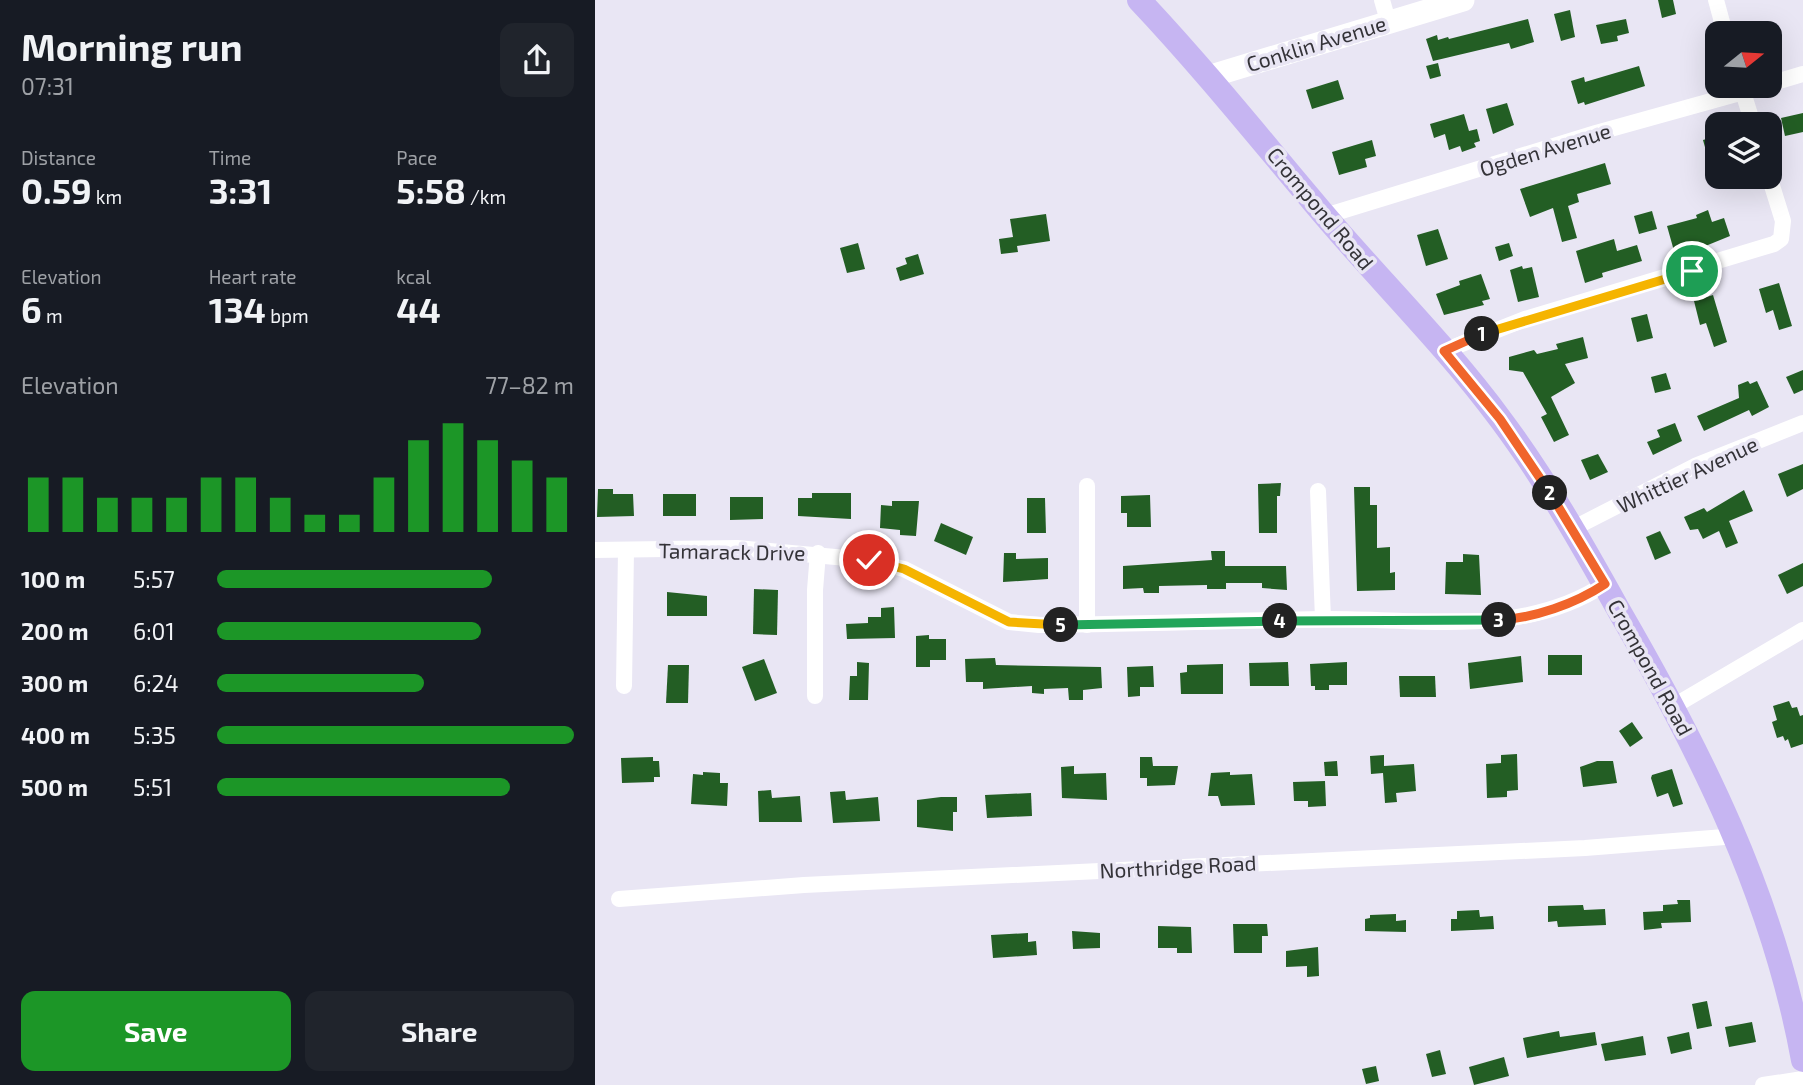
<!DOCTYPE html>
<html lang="en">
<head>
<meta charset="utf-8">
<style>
	body { margin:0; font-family:"Exo 2",sans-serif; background:#20242c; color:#f1f3f6; height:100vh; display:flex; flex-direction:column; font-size:26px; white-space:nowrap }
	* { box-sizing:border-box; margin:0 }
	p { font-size:23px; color:#9ea1a6 }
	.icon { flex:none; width:38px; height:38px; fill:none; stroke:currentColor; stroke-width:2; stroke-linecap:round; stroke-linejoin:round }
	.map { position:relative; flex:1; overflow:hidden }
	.drawer { display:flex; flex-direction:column; background:#171b24; width:595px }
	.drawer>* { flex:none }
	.needle { width:46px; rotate:72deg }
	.tools { position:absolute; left:1110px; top:21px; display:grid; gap:14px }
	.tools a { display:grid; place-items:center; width:77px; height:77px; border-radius:14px; background:#171b24; box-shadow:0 7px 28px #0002; font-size:35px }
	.pin { position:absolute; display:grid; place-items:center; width:60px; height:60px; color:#fff; margin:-30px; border:4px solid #fff; border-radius:50%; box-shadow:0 2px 7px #0007 }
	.km { position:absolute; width:35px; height:35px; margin:-18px; border-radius:50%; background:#222; color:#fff; font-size:19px; line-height:35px; text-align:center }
	.round { display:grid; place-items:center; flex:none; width:74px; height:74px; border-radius:14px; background:#20242c }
	.head { display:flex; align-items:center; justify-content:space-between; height:119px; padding:0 21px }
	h1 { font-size:38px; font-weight:700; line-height:52px }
	.figures { display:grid; grid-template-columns:repeat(3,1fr); gap:10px; height:119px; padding:7px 21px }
	.figures div { display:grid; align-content:center }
	.figures b { font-size:35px; font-weight:700 }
	.figures small { font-size:19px; font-weight:400 }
	.figures p { font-size:19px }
	.chart { height:196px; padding:14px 21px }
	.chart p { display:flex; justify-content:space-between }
	.chart svg { width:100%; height:126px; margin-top:7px; stroke:#1c9627; stroke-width:6 }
	.primary-button { display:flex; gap:14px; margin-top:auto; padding:14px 21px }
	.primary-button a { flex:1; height:80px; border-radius:14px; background:#1c9627; color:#fff; font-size:28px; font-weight:700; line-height:80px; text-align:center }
	.primary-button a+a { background:#20242c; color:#f1f3f6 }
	ul { padding:0 21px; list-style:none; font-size:23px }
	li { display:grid; grid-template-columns:112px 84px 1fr; align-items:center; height:52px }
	li i { height:18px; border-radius:9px; background:#1c9627 }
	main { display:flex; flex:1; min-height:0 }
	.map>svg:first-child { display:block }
	.building { fill:#235e24 }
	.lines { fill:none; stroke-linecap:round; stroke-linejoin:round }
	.street { stroke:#fff; stroke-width:16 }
	.secondary { stroke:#fff; stroke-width:23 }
	.primary { stroke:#c6b5f2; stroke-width:24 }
	.split-1-casing { stroke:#fff; stroke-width:14 }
	.split-2-casing { stroke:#fff; stroke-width:14 }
	.split-3-casing { stroke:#fff; stroke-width:14 }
	.split-4-casing { stroke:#fff; stroke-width:14 }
	.split-5-casing { stroke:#fff; stroke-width:14 }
	.split-6-casing { stroke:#fff; stroke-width:14 }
	.split-1 { stroke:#f5b400; stroke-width:9 }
	.split-2 { stroke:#f0652b; stroke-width:9 }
	.split-3 { stroke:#f0652b; stroke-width:9 }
	.split-4 { stroke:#22a559; stroke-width:9 }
	.split-5 { stroke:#22a559; stroke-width:9 }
	.split-6 { stroke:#f5b400; stroke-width:9 }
	.labels { text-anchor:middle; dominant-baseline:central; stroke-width:7; stroke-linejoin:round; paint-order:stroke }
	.street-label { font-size:21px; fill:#343338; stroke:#e9e6f4 }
</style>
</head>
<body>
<main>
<section class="drawer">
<div class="head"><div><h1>Morning run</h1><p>07:31</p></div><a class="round"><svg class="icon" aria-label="share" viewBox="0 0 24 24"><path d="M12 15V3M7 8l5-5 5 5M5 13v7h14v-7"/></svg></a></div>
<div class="figures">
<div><p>Distance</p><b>0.59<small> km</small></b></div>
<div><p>Time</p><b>3:31</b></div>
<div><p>Pace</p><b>5:58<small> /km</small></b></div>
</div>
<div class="figures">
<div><p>Elevation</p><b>6<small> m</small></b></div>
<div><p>Heart rate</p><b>134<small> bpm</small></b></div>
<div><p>kcal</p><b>44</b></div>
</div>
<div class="chart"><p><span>Elevation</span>77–82 m</p>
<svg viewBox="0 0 160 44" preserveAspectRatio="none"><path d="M5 44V25M15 44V25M25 44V32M35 44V32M45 44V32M55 44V25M65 44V25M75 44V32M85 44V38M95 44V38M105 44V25M115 44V12M125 44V6M135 44V12M145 44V19M155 44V25"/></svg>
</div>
<ul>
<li><b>100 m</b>5:57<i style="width:77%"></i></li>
<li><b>200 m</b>6:01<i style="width:74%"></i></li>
<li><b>300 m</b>6:24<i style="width:58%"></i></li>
<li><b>400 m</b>5:35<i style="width:100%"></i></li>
<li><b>500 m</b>5:51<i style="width:82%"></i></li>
</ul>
<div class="primary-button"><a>Save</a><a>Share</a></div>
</section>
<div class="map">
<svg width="1208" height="1085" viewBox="0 0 1208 1085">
	<rect width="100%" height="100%" fill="#e9e6f4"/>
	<g class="building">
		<polygon points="1063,0 1078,0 1081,14 1067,18"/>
		<polygon points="975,10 980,37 966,41 959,14"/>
		<polygon points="933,19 939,42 916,49 914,43 838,61 831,39 842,35 843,40 853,37 854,39"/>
		<polygon points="1031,19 1034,33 1022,36 1023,41 1006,44 1001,25"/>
		<polygon points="843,63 846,76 835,79 831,66"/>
		<polygon points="1044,66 1050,86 990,105 989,102 983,104 976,81 989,77 990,82"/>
		<polygon points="743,80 749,99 717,109 711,90"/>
		<polygon points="912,103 919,125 898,134 891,109"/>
		<polygon points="1208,113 1208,132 1190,136 1186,118"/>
		<polygon points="869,114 874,131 882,129 885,141 879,143 881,147 867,152 865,146 854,150 850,134 839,138 835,124"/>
		<polygon points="1122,136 1122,176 1118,176 1108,140"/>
		<polygon points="777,140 781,156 770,159 772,167 744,175 737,152"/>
		<polygon points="1010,163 1016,184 982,194 984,202 973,206 982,238 967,242 958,208 935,217 925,189"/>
		<polygon points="1113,210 1117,222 1129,218 1135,236 1081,258 1072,226 1102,218 1101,215"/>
		<polygon points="1057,211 1062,229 1044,234 1039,216"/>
		<polygon points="451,214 455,241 422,246 423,252 406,254 404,239 418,237 415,219"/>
		<polygon points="843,229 853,259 831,266 822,235"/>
		<polygon points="1019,239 1022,251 1042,245 1047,261 1007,273 1008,277 990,283 981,251"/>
		<polygon points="263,243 270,269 252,273 245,248"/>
		<polygon points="914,243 918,256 904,261 900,247"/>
		<polygon points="323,254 329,274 305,281 301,268 312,264 310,258"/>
		<polygon points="927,266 928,269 937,267 944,297 923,302 915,270"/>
		<polygon points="886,274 895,299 887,301 889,305 849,315 841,294 865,285 864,281"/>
		<polygon points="1184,283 1197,326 1184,330 1178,310 1171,313 1164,289"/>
		<polygon points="1118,295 1132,342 1119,347 1111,323 1105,325 1099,301"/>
		<polygon points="1052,314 1058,338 1042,342 1036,318"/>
		<polygon points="988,337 993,358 970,364 980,383 956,397 974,435 959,442 946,417 952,414 928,372 914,370 914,357 939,350 942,354 963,349 961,344"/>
		<polygon points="1208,370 1208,390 1199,394 1191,377"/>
		<polygon points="1071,373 1076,389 1060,393 1056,377"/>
		<polygon points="1153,381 1155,384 1162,381 1174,407 1157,416 1154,410 1109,431 1102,416 1144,398 1143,385"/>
		<polygon points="1080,423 1087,441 1058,455 1052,442 1065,437 1062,430"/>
		<polygon points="1003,454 1013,472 995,480 986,460"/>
		<polygon points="1208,464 1208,489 1192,497 1183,474"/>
		<polygon points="686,483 685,496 682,496 682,533 664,533 663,484"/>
		<polygon points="759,487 775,487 775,505 782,505 782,548 795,547 795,573 800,572 800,590 762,591"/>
		<polygon points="3,489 18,489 18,494 38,494 39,516 2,517"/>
		<polygon points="1149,490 1158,511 1134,521 1143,543 1131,548 1124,531 1108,539 1103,529 1095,530 1089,517 1109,508 1112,512"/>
		<polygon points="217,493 256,493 256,519 203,516 203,498 217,498"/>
		<rect x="68" y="494" width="33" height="22"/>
		<polygon points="555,495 556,527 532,527 532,513 526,513 526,496"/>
		<polygon points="135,497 168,497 168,519 135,520"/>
		<polygon points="432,498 450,498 451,533 432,533"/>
		<polygon points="297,501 324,501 321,536 305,535 305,530 285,528 286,505 297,506"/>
		<polygon points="346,523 378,537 371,555 339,541"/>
		<polygon points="1065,531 1076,553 1060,560 1051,537"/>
		<polygon points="616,551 630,551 630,566 691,566 692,590 667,588 667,583 631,583 631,589 612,589 612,585 564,586 564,593 549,593 548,588 528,589 528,566 617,560"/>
		<polygon points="409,553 421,553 421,559 453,558 453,579 408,582"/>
		<polygon points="868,554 884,555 886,595 850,594 851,562 868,562"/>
		<polygon points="1208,563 1208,586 1192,594 1183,575"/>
		<polygon points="159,589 183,590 182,635 158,634"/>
		<polygon points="72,592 112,596 112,616 72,616"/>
		<polygon points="299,607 300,638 252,639 251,624 273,623 273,617 286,617 286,608"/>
		<polygon points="334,635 334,639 351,639 351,660 335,660 335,667 321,667 321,636"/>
		<rect x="953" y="655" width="34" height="20"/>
		<polygon points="926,656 928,682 875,689 873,663"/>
		<polygon points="400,658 401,665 506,667 507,688 488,690 488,700 474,700 473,688 449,689 449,694 437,693 437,686 388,689 388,682 371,682 370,659"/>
		<polygon points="169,659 182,693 160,701 147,667"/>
		<polygon points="262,662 274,663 273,700 254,700 255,676 262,676"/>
		<polygon points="693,662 694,686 655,686 654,663"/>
		<polygon points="752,662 752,685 734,685 734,690 720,690 720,686 716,686 715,664"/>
		<polygon points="628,664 628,694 586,694 585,673 592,672 592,665"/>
		<polygon points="73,665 94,665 93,703 71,703"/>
		<polygon points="558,666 559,687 545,687 545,696 533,697 532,667"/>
		<polygon points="804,676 840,676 841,697 805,697"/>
		<polygon points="1194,701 1197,708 1202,707 1205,716 1208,715 1208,744 1196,748 1193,739 1190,741 1188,736 1182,738 1177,722 1182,720 1178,706"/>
		<polygon points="1037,722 1048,738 1035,747 1024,731"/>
		<polygon points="922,754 923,790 912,791 912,797 892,798 891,764 906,763 906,755"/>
		<polygon points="789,755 789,766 819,764 821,791 801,793 802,802 790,803 788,773 776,774 775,756"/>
		<polygon points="58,757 58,761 64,761 65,777 59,777 59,782 27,783 26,758"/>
		<polygon points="545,757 557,757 558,766 583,766 580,785 552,786 552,778 545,778"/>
		<polygon points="742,761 743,776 730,776 729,762"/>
		<polygon points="1002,761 1018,761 1022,783 988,787 985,767"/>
		<polygon points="479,766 479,774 511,773 512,800 467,798 466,767"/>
		<polygon points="1077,769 1088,804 1078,807 1073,793 1062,797 1056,778 1057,775"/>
		<polygon points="108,772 125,773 125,783 133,783 132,806 96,804 98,774 108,775"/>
		<polygon points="635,772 635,775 657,774 660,805 626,806 623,796 613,796 616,773"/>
		<polygon points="730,781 731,806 713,807 713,801 699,801 698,782"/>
		<polygon points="176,790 177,798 205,796 207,822 164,822 163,791"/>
		<polygon points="250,791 251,800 283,797 285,821 238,823 235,792"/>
		<polygon points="436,793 437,816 392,818 390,795"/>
		<polygon points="346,797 362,797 362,812 358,812 358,831 322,827 322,800"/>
		<polygon points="1082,900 1095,900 1096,922 1066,923 1067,928 1049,930 1048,912 1068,911 1068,905 1083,904"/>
		<polygon points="988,905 989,910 1010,909 1011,925 963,927 962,921 953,922 953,906"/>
		<polygon points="884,910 885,917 898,916 899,929 856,931 856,919 862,919 862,911"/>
		<polygon points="801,914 801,921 811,920 811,932 770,931 770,919 775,918 775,915"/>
		<polygon points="638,924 672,924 673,936 667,936 667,953 639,953"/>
		<polygon points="563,926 596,927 597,953 582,953 582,948 563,948"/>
		<polygon points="477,931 505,933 505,948 478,949"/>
		<polygon points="433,933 433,942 441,941 442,955 398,958 396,935"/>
		<polygon points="723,947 724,976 712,977 712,966 691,967 691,951"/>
		<polygon points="1112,1001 1117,1026 1102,1029 1097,1004"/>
		<polygon points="1157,1022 1161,1042 1134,1047 1130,1027"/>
		<polygon points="964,1031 965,1037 1000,1032 1002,1045 932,1058 928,1038"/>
		<polygon points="1094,1032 1097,1049 1076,1054 1072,1037"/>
		<polygon points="1048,1036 1051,1055 1010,1061 1006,1044"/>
		<polygon points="845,1050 851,1074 837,1077 831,1054"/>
		<polygon points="909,1057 914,1076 879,1085 874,1067"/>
		<polygon points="781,1066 784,1081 771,1084 767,1069"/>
	</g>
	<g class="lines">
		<g class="street">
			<polyline points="787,0 793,21"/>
			<polyline points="1121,0 1130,33"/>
			<polyline points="1174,84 1208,74"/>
			<polyline points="1146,86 1158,124"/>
			<polyline points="730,216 1001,133 1170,86"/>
			<polyline points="849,351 930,319 1179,244 1186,239 1188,221 1174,176"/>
			<polyline points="492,486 492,625"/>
			<polyline points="723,491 728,619"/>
			<polyline points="977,529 1100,466 1208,423"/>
			<path d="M0 550 142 548 273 560 309 569 414 622 444 625C538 624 631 621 725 619 820 617 925 640 1010 584"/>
			<polyline points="29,686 31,550"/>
			<polyline points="220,696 220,590 223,553"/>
			<polyline points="1079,706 1208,630"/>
			<polyline points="24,899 209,885 990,848 1142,836"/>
			<polyline points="1168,1085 1208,1079"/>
		</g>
		<polyline class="secondary" points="616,76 868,0"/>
		<path class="primary" d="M544 0C610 70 669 144 731 217 789 285 853 348 906 420 950 479 987 544 1023 609 1106 752 1178 896 1208 1060"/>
	</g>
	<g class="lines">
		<defs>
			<polyline id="split-1" points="887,334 1097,271"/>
			<polyline id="split-2" points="887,334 849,351 905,419 955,493"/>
			<path id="split-3" d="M904 620C939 618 980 604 1010 584L955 493"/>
			<polyline id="split-4" points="685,621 904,620"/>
			<polyline id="split-5" points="466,625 685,621"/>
			<polyline id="split-6" points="274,560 309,569 414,622 466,625"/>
		</defs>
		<use href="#split-1" class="split-1-casing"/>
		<use href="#split-2" class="split-2-casing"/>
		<use href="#split-3" class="split-3-casing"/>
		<use href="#split-4" class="split-4-casing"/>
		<use href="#split-5" class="split-5-casing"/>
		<use href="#split-6" class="split-6-casing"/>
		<use href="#split-1" class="split-1"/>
		<use href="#split-2" class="split-2"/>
		<use href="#split-3" class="split-3"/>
		<use href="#split-4" class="split-4"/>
		<use href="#split-5" class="split-5"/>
		<use href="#split-6" class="split-6"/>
	</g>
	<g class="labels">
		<g class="street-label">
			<text transform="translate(721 43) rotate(-17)">Conklin Avenue</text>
			<text transform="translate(950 149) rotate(-17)">Ogden Avenue</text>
			<text transform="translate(726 208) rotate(50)">Crompond Road</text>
			<text transform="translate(1092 474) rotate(-25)">Whittier Avenue</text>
			<text transform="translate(137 551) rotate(1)">Tamarack Drive</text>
			<text transform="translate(1056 667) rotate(61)">Crompond Road</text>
			<text transform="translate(583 866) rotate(-3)">Northridge Road</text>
		</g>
	</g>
</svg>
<div class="tools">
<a><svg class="needle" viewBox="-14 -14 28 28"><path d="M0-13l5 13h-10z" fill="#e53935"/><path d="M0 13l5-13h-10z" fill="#9ea1a6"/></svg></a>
<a><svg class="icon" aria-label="layers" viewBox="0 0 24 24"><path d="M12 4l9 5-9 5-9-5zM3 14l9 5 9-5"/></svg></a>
</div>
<div class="pin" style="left:1097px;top:271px;background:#1e9e55"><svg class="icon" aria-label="arrive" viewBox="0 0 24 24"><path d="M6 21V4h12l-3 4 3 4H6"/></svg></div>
<div class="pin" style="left:274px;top:560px;background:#d93025"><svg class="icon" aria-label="check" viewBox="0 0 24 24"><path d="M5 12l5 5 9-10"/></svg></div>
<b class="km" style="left:887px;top:334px">1</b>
<b class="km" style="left:955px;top:493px">2</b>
<b class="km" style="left:904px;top:620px">3</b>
<b class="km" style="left:685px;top:621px">4</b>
<b class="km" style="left:466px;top:625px">5</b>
</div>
</main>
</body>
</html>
